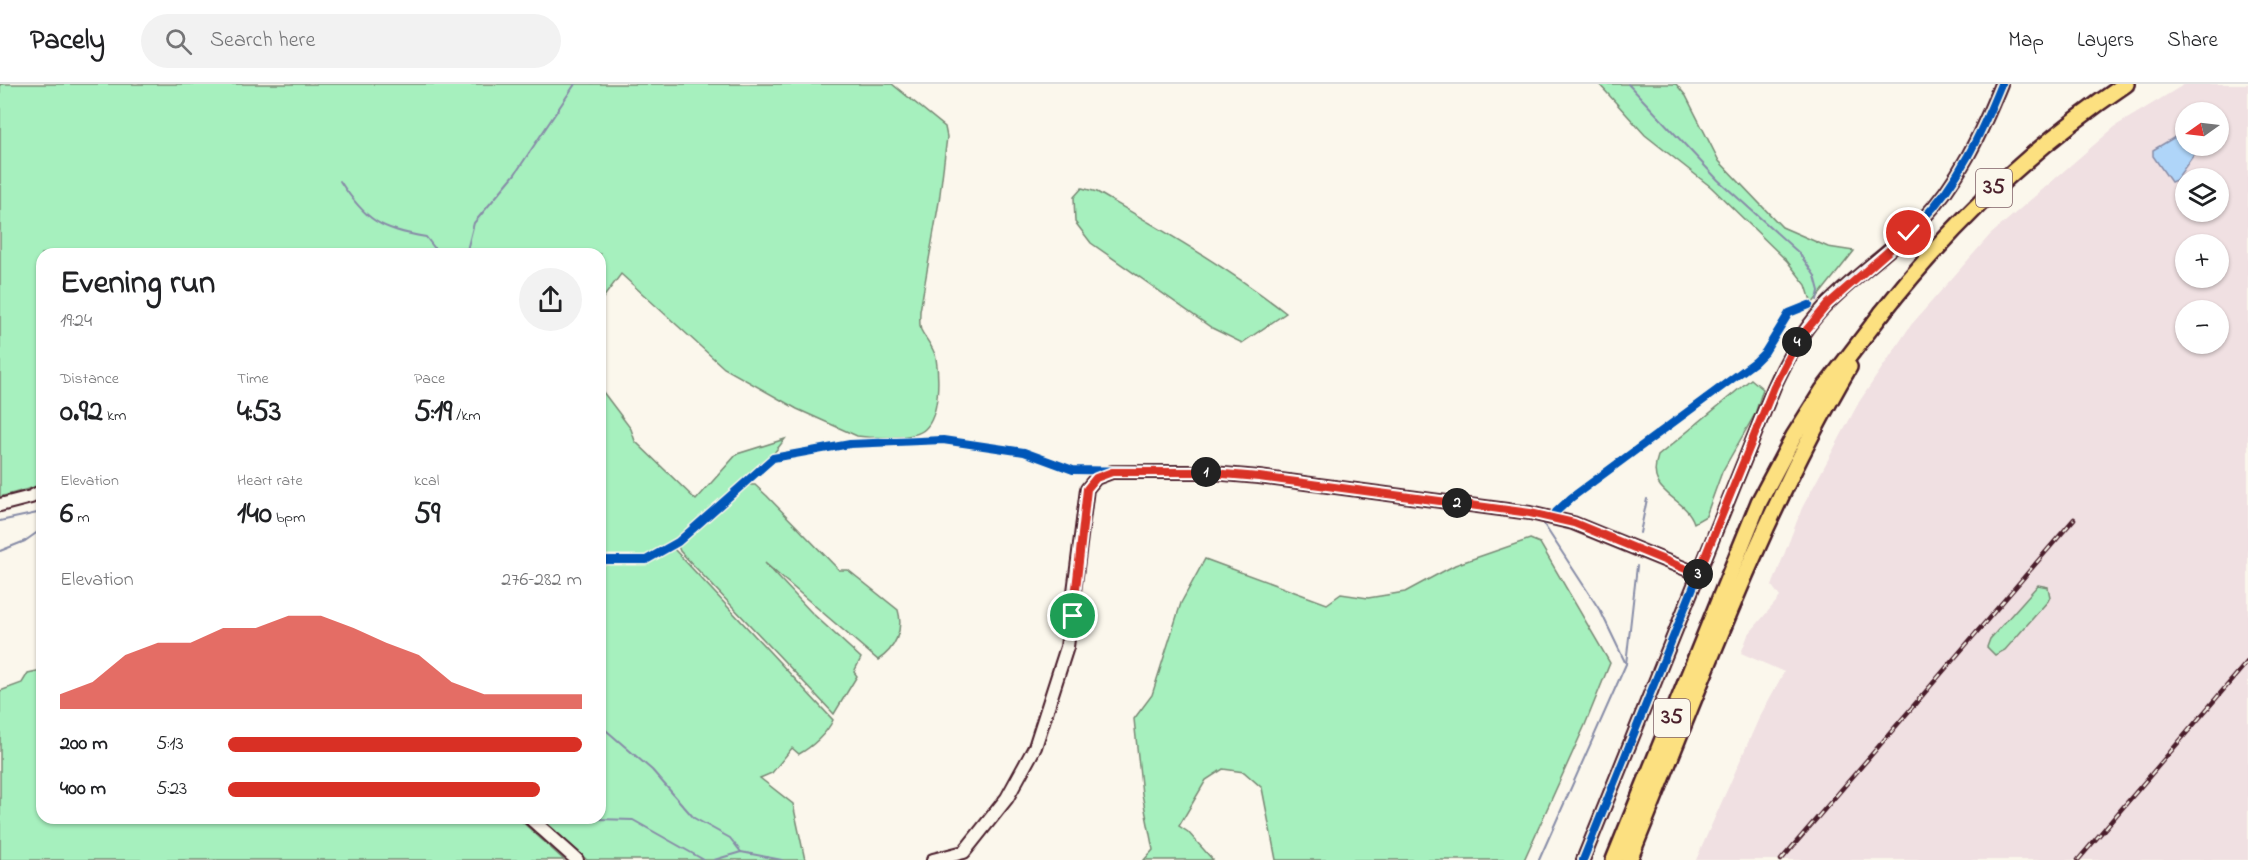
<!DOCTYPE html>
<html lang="en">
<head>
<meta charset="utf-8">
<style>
	body { margin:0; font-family:"Indie Flower",sans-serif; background:#f2f2f2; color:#202124; height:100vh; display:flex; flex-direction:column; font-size:22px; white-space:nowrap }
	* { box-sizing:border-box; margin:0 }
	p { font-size:20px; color:#757577 }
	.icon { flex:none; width:33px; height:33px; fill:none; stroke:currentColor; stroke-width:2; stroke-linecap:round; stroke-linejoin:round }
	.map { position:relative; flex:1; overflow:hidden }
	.panel { position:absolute; left:36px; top:164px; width:570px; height:576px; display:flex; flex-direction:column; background:#fff; border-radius:18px; box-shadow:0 2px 4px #0004 }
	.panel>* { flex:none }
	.needle { width:39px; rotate:256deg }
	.controls { position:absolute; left:2175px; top:18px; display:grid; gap:12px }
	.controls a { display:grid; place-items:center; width:54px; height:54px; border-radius:50%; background:#fff; box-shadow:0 2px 4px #0004; font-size:30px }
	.pin { position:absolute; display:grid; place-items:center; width:51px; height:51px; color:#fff; margin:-26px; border:3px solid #fff; border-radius:50%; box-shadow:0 2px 6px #0007 }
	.km { position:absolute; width:30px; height:30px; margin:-15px; border-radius:50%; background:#222; color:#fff; font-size:16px; line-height:30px; text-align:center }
	.round { display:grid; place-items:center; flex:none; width:63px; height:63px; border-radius:32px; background:#f2f2f2 }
	.headline { display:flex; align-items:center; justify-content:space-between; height:102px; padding:0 24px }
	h1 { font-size:33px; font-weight:700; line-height:45px }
	.figures { display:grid; grid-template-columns:repeat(3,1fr); gap:9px; height:102px; padding:6px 24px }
	.figures div { display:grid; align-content:center }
	.figures b { font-size:30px; font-weight:700 }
	.figures small { font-size:16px; font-weight:400 }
	.figures p { font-size:16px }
	.chart { height:168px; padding:12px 24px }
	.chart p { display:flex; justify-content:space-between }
	.chart svg { width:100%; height:108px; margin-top:6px; fill:#d93025; opacity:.7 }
	ul { padding:0 24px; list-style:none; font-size:20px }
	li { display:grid; grid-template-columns:96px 72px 1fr; align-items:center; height:45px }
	li i { height:15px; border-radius:8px; background:#d93025 }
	header { display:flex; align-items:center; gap:36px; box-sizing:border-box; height:84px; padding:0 30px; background:#fff; border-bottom:2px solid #e0e0e0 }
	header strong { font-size:28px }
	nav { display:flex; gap:33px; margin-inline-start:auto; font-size:21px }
	.search { width:420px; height:54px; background:#f2f2f2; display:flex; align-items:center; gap:15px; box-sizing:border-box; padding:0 21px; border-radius:33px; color:#757577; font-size:22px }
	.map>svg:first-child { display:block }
	.built { fill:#f0e0e2; fill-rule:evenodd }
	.green { fill:#a6f0be; stroke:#788874; stroke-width:1.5 }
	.water { fill:#afd5f9; stroke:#878ca7; stroke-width:1.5 }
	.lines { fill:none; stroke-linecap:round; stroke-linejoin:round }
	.stream { stroke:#878ca7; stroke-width:2 }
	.tertiary-casing { stroke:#4a1f2b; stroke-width:16 }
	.primary-casing { stroke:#4a1f2b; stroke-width:20 }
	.trunk-casing { stroke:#4a1f2b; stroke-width:20 }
	.tertiary { stroke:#fbf7ec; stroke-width:12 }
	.primary { stroke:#fce080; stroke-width:15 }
	.trunk { stroke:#fce080; stroke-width:15 }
	.rail-casing { stroke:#4a1f2b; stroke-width:4.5 }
	.rail { stroke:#fbf7ec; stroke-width:2; stroke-dasharray:7; stroke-linecap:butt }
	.cycleway-casing { stroke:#fbf7ec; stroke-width:11 }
	.cycleway { stroke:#0057b8; stroke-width:8 }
	.route-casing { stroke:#fff; stroke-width:12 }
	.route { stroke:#d93025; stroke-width:8 }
	.labels { text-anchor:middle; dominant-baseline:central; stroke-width:4.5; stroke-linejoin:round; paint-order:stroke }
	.shield { fill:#fbf7ec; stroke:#7f6065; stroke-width:1.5 }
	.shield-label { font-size:22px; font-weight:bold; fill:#4a1f2b }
</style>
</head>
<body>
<header>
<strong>Pacely</strong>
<div class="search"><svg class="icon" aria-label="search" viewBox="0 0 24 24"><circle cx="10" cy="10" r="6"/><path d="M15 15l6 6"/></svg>Search here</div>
<nav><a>Map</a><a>Layers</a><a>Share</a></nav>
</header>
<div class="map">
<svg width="2248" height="776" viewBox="0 0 2248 776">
	<rect width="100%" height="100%" fill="#fbf7ec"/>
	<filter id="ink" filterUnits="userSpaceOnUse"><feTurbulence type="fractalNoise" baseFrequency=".0167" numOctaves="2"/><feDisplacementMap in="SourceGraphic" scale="12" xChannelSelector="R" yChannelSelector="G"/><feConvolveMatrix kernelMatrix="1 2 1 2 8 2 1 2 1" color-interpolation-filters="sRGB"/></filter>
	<g filter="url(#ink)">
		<path class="built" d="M2185 0H2248V776H1696L1759 634 1784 588 1741 569 1748 551 1780 513 1772 502 1802 424 1859 318 1911 241 1990 151 2117 41ZM2186 28H2218V62H2186ZM2186 94H2218V128H2186ZM2186 160H2218V194H2186ZM2186 226H2218V260H2186Z"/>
		<g class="green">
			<path d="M0 0H892L945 43 947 53 939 118 920 227C920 232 919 241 921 246 926 256 933 262 936 274 939 292 940 331 925 345 914 356 872 354 857 352L797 325 724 284 621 190 600 218V170H42V401L0 413Z"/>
			<polygon points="1599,0 1676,0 1686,12 1719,77 1782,143 1828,163 1854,167 1812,220 1806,201 1787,177 1711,103 1645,51"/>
			<path d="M1082 104 1097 108C1162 146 1227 183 1286 229L1242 259 1212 244 1091 159 1075 138 1074 113Z"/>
			<path d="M1751 295 1763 305 1755 330 1722 388 1706 432 1694 439C1685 411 1644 411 1658 372Z"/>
			<path d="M600 304 631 345 635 357 696 416 737 370 785 355 749 401H755L767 412 839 486H848L898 526C904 546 895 565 878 576L765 479 812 529 861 574 854 588 857 592 834 630 680 467 678 462 674 465 833 636C827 649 812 663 799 670L792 664 772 689 760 694 793 720 805 776H587L540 734H600Z"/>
			<polygon points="1530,455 1540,459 1610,579 1585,641 1524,776 1276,776 1262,704 1244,688 1223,685 1206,696 1179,742 1188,748 1213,776 1144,776 1153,766 1142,710 1134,635 1152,611 1181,519 1205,475 1327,520 1341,510 1368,514 1405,508 1455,481"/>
			<polygon points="2038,501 2048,503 2050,513 2048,517 2005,566 1995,571 1987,563 1990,555"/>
			<polygon points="42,586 42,734 518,734 564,776 0,776 0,607 22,599 28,589"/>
		</g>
		<polygon class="water" points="2185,47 2186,62 2200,62 2176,96 2171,98 2153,72 2153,66"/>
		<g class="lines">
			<g class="stream">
				<polyline points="1628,0 1718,96 1799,169 1815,192 1819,207 1817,216"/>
				<path d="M340 97C366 137 380 145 426 153L439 170"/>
				<polyline points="466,170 474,139 515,90 575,0"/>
				<polyline points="0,437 42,428"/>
				<polyline points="1543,439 1601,528 1625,578"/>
				<polyline points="1640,449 1647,415"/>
				<polyline points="0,467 25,457 42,445"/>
				<polyline points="600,641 652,686 694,734 730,754 741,768"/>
				<polyline points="561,734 633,736 704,776"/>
				<polyline points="714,776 741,768 782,776"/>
				<polyline points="1539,776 1626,580 1637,482"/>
			</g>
			<defs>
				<g id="tertiary">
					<polyline points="0,421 31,413 42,407"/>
					<polyline points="530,734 577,776"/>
					<polyline points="933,776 964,768 1007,714 1035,663 1067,563 1087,405 1096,394 1112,388 1201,388 1259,393 1530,429 1573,439 1698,490"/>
					<path d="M1583 776 1774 303C1786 277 1800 251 1819 229 1849 195 1889 170 1921 137 1959 98 1981 49 2001 0"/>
				</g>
				<path id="primary" d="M1882 229C1952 140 2032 63 2126 0"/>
				<g id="trunk">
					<polyline points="1614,776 1759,418 1794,352 1823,306 1882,229"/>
					<path d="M1629 776C1697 610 1758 438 1849 283"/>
				</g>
			</defs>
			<use href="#tertiary" class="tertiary-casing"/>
			<use href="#primary" class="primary-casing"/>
			<use href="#trunk" class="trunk-casing"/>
			<use href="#tertiary" class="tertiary"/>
			<use href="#primary" class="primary"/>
			<use href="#trunk" class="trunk"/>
			<defs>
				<g id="rail">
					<polyline points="1781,776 2074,435"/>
					<polyline points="2078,776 2248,577"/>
				</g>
			</defs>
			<use href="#rail" class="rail-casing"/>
			<use href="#rail" class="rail"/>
			<defs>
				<g id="cycleway">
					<polyline points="1553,434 1556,428 1571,414 1755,278 1765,268 1789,229 1809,221"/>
					<polyline points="600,476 646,476 678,458 773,374 850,360 943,356 1024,368 1073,386 1201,388 1259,393 1530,429"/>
					<path d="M1583 776 1774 303C1786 277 1800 251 1819 229 1849 195 1889 170 1921 137 1959 98 1981 49 2001 0"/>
				</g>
			</defs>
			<use href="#cycleway" class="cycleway-casing"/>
			<use href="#cycleway" class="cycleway"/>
		</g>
	</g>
	<g class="lines" filter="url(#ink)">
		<defs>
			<polyline id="route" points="1073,532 1087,405 1096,394 1112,388 1200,388 1259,393 1530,429 1574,439 1698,490 1774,303 1798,256 1828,220 1909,149"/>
		</defs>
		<use href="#route" class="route-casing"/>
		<use href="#route" class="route"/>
	</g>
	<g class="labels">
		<g class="shield">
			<rect x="1976" y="85" width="36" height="38" rx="4.5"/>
			<rect x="1654" y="615" width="36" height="38" rx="4.5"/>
		</g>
		<g class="shield-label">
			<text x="1994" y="104">35</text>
			<text x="1672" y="634">35</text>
		</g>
	</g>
</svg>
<div class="controls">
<a><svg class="needle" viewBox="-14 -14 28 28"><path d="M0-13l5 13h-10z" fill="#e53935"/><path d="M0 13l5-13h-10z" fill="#757577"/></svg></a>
<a><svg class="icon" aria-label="layers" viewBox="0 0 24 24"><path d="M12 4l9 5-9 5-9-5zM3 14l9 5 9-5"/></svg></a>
<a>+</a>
<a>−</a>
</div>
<div class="pin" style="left:1073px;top:532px;background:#1e9e55"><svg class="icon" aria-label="arrive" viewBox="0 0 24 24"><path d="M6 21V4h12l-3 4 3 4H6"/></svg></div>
<div class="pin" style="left:1909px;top:149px;background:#d93025"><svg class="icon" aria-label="check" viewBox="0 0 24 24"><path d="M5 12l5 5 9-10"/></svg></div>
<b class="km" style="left:1206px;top:388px">1</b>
<b class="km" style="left:1457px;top:419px">2</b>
<b class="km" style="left:1698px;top:490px">3</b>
<b class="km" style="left:1797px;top:258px">4</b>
<section class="panel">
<div class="headline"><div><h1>Evening run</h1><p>19:24</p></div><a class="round"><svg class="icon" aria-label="share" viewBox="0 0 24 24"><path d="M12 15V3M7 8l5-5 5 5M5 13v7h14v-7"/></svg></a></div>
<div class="figures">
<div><p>Distance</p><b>0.92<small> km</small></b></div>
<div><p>Time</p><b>4:53</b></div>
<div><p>Pace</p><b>5:19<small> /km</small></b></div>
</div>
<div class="figures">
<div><p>Elevation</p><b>6<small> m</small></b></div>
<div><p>Heart rate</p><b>140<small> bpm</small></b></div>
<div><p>kcal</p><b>59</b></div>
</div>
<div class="chart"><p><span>Elevation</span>276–282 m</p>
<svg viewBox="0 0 160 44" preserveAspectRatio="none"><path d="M0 44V38L10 33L20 22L30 17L40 17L50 11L60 11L70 6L80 6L90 11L100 17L110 22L120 33L130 38L140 38L150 38L160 38V44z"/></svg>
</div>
<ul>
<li><b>200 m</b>5:13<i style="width:100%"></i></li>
<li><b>400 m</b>5:23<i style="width:88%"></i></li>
</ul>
</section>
</div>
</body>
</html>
